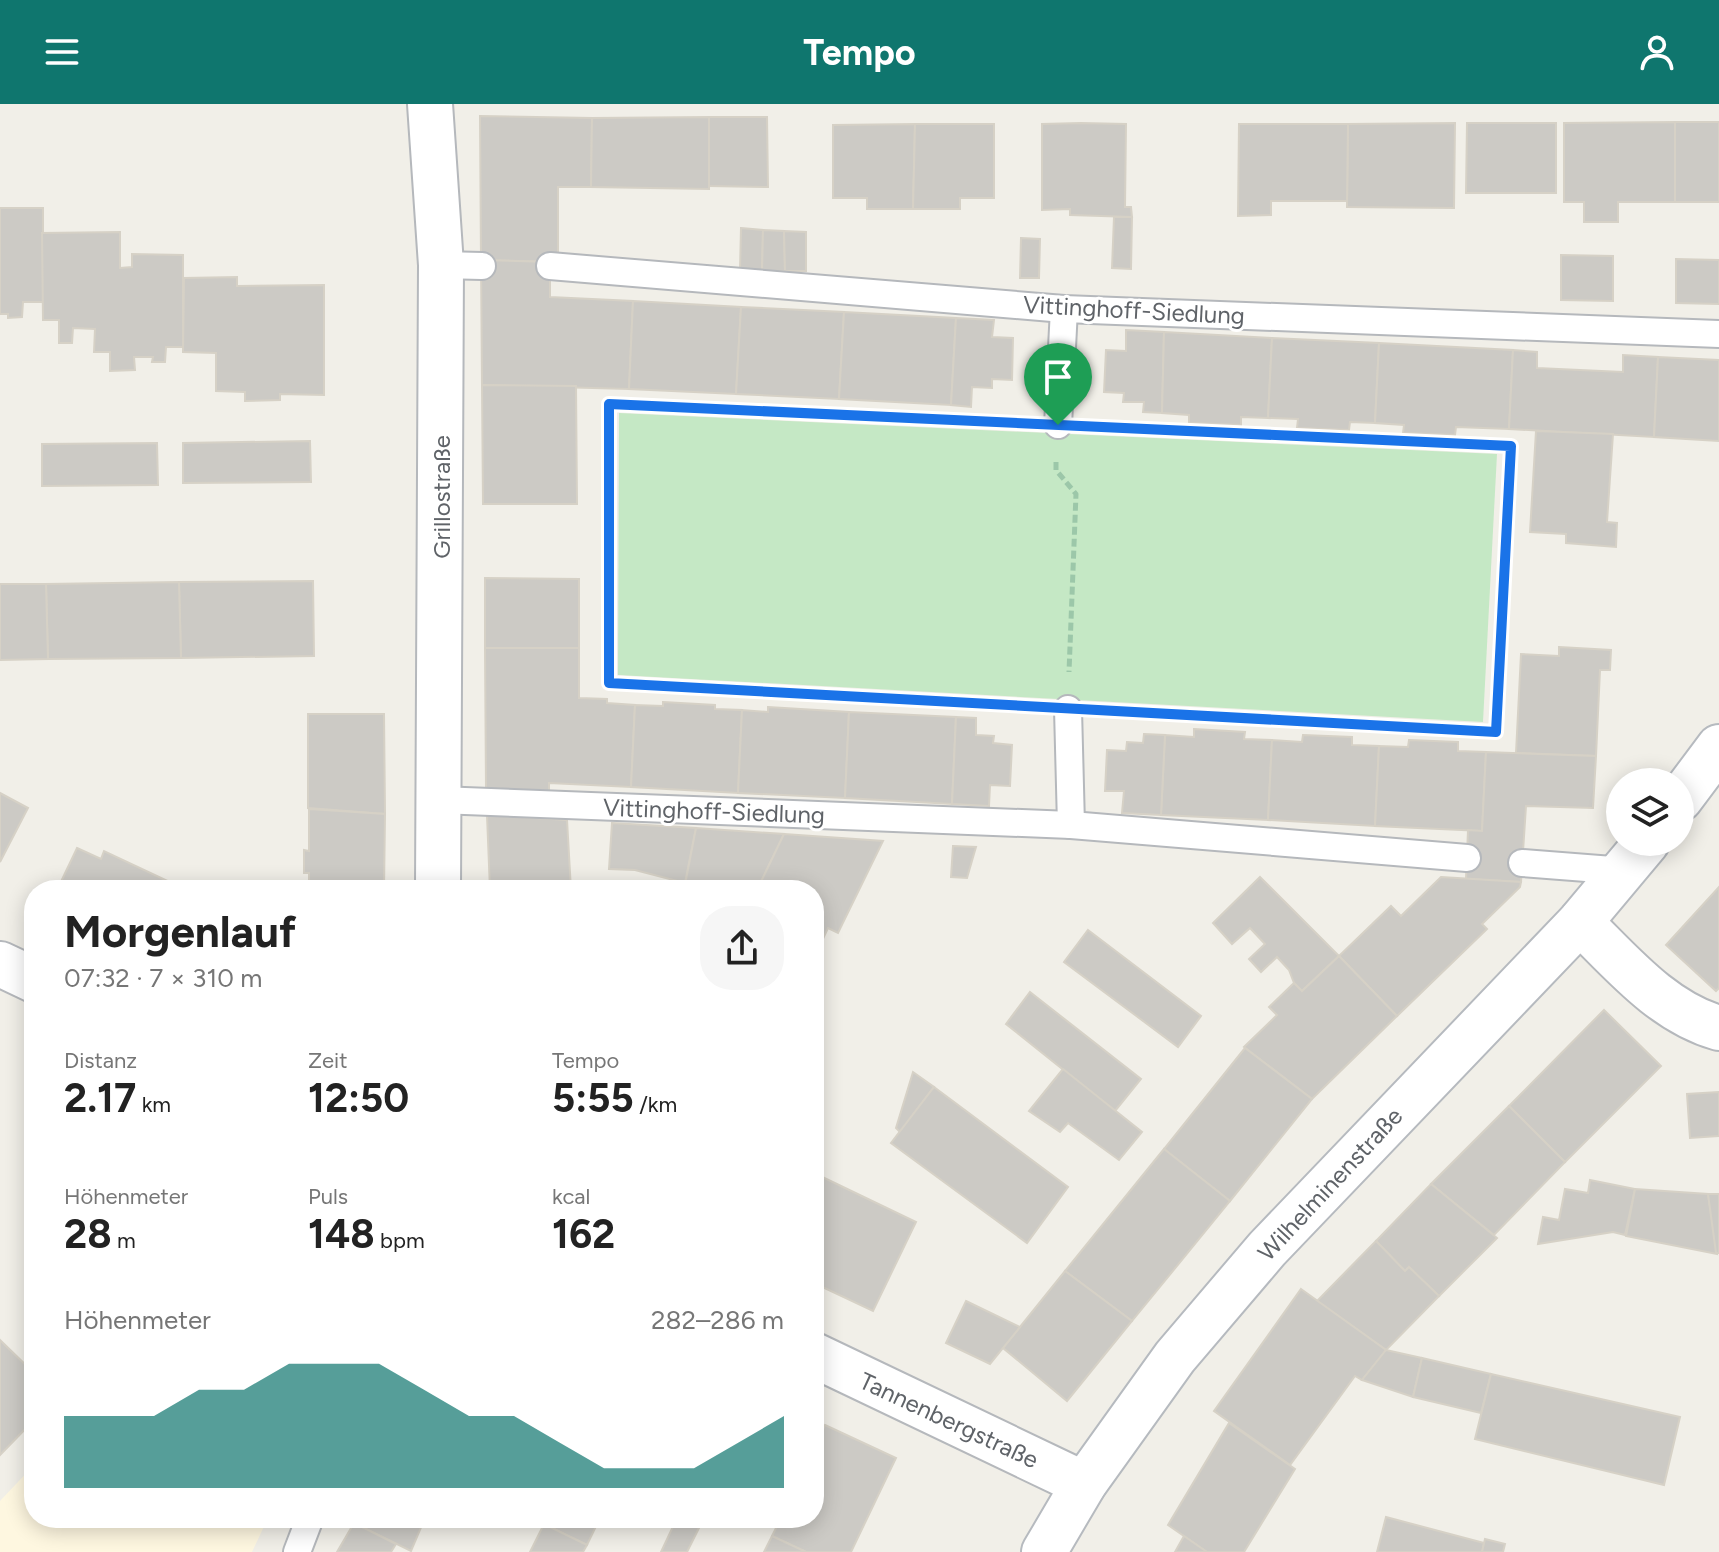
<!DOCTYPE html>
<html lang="de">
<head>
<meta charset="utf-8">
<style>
	body { margin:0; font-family:Figtree,sans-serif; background:#f6f6f6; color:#222; height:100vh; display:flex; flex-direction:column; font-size:30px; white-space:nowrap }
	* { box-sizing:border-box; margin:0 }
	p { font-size:26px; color:#767676 }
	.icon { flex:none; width:44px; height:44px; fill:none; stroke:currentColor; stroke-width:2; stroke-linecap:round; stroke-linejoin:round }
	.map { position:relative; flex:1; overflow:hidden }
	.side { position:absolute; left:24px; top:776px; width:800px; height:648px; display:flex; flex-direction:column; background:#fff; border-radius:32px; box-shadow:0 4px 20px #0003 }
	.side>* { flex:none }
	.buttons { position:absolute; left:1606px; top:664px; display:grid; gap:16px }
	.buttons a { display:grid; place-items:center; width:88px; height:88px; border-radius:50%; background:#fff; box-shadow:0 4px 20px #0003; font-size:40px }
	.pin { position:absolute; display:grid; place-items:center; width:68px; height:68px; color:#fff; margin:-82px -34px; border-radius:50% 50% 50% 0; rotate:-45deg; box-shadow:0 0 8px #0007 }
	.pin .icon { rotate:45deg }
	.round { display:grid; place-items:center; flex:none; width:84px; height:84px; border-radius:32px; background:#f6f6f6 }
	.headline { display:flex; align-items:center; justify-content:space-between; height:136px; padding:0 40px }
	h1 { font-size:44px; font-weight:700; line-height:60px }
	.figures { display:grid; grid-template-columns:repeat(3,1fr); gap:12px; height:136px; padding:8px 40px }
	.figures div { display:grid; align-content:center }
	.figures b { font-size:40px; font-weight:700 }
	.figures small { font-size:22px; font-weight:400 }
	.figures p { font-size:22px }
	.chart { height:224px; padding:16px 40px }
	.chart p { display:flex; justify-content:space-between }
	.chart svg { width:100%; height:144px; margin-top:8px; fill:#0f766e; opacity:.7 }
	header { display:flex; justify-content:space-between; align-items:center; height:104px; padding:0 40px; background:#0f766e; color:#fff; font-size:36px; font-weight:700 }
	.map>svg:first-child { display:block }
	.commercial { fill:#fef7e0 }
	.green { fill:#c5e8c5 }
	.building { fill:#cccac5; stroke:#d6d1c6; stroke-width:2 }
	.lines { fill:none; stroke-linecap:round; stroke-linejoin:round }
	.lane-casing { stroke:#b5b8bc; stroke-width:30 }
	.street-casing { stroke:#b5b8bc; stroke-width:48 }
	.secondary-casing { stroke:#b6babf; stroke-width:48 }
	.path { stroke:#9cc7a9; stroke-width:5; stroke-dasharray:8 4; stroke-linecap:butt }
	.lane { stroke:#fff; stroke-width:26 }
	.street { stroke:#fff; stroke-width:44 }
	.secondary { stroke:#fff; stroke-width:44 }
	.route-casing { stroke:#fff; stroke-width:16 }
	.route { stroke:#1a73e8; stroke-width:10 }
	.labels { text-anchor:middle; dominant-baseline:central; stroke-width:6; stroke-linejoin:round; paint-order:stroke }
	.street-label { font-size:24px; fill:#5f6368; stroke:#fff }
</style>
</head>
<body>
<header><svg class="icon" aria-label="menu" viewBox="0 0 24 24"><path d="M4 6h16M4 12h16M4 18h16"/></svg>Tempo<svg class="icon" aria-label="person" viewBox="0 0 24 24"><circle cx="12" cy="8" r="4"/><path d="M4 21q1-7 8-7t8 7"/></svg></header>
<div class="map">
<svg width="1719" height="1448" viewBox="0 0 1719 1448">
	<rect width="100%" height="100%" fill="#f1efe8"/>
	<polygon class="commercial" points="34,1361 34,1414 268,1414 252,1448 0,1448 0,1397"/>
	<polygon class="green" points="619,309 1497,350 1483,618 618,571"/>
	<g class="building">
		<polygon points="480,12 592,14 591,83 558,83 558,158 481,156"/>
		<polygon points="709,13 767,13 768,83 709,82"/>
		<polygon points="709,13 709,85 591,83 592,14"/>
		<rect x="1675" y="18" width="44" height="80"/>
		<polygon points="1675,18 1675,98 1618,98 1618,118 1584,118 1584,98 1564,98 1564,19"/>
		<polygon points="1081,19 1126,20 1125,103 1131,103 1132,113 1070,111 1070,105 1042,106 1042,20"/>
		<polygon points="1455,19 1454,104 1347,103 1348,20"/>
		<polygon points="1467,19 1556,19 1556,89 1466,89"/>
		<polygon points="915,20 913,105 867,105 867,94 833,94 833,21"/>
		<polygon points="915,20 994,20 994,94 960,94 960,105 913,105"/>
		<polygon points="1239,20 1348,20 1347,97 1271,97 1271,111 1238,112"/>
		<polygon points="0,104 43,104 43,198 23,198 22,213 8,214 8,210 0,210"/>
		<polygon points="1114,113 1132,113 1131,165 1112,164"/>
		<polygon points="741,124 763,126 762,167 740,167"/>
		<polygon points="763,126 784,127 785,167 762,167"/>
		<polygon points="784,127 806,128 806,167 785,167"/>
		<polygon points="120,128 120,164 132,163 132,150 183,151 183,243 166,243 165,258 152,258 153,253 134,253 135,266 110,267 110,248 94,248 95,225 73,224 72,239 59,239 59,216 43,216 42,129"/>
		<polygon points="1021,134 1040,135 1039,174 1020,174"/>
		<polygon points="1561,151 1613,152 1613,197 1561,196"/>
		<polygon points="1676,155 1719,156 1719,200 1676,199"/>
		<polygon points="481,156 550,158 550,193 633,197 629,285 482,281"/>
		<polygon points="237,173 237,182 324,181 324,291 280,290 280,296 245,297 245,288 216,287 216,249 183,248 184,174"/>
		<polygon points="633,197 741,203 736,290 629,285"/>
		<polygon points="741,203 844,208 839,295 736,290"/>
		<polygon points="844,208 956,214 951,301 839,295"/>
		<polygon points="956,214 994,216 992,233 1013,234 1012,276 992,275 992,284 972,283 971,303 951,301"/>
		<polygon points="1126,226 1164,228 1162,309 1143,308 1144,298 1123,298 1124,289 1104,288 1106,246 1126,247"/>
		<polygon points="1164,228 1272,234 1268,314 1241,313 1241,321 1189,319 1189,311 1162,309"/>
		<polygon points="1272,234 1379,239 1375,319 1350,318 1349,326 1297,324 1298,315 1268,314"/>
		<polygon points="1379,239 1513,246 1509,325 1456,323 1455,331 1403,329 1404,321 1375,319"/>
		<polygon points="1513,246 1537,248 1537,264 1623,268 1623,251 1658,253 1654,333 1509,325"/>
		<polygon points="1658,253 1719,256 1719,337 1654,333"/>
		<polygon points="482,281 576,282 577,400 483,400"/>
		<polygon points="1536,327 1613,330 1607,418 1617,419 1616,443 1566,439 1566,430 1530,428"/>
		<polygon points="310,337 311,378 183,379 183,339"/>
		<polygon points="157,339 158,381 42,382 42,340"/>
		<polygon points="485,474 579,475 579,544 485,544"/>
		<polygon points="313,477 314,552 181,554 179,478"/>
		<polygon points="179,478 181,554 48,555 46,480"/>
		<polygon points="0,480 46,480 48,555 0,556"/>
		<polygon points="1559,543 1611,546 1610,566 1600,566 1596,652 1516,649 1521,550 1559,552"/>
		<polygon points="485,544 579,544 579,594 607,595 607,599 635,601 631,683 549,679 549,687 486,684"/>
		<polygon points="663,598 715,601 715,605 742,606 738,689 631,683 635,601 663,602"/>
		<polygon points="768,603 849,608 845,694 738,689 742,606 768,608"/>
		<polygon points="849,608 956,613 952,700 845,694"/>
		<polygon points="308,610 384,610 385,710 308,704"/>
		<polygon points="956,613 976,614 976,631 994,632 993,639 1012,641 1010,682 990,681 989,702 952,700"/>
		<polygon points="1194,625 1245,628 1244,635 1272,636 1268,716 1161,711 1165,631 1194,633"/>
		<polygon points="1144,630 1165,631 1161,711 1122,709 1124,687 1105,687 1107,646 1126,647 1127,638 1143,639"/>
		<polygon points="1303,631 1352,633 1352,641 1379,642 1375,722 1268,716 1272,636 1302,638"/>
		<polygon points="1409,636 1458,638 1458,647 1486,648 1482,727 1375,722 1379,642 1408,643"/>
		<polygon points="1486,648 1596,652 1593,704 1526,702 1521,778 1466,775 1468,726 1482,727"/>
		<polygon points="0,689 28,704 0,758"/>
		<polygon points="309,705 385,710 384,786 309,786 309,769 304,769 304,746 309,747"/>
		<polygon points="487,711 567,716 571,786 490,786"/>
		<polygon points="612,719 696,724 685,779 635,766 609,765"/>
		<polygon points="696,724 784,730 757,786 684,786"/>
		<polygon points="784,730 883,737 838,829 828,824 814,854 814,786 757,786"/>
		<polygon points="953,742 976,743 967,774 951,773"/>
		<polygon points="77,744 101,755 104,747 174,780 171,786 57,786"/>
		<polygon points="1260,773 1339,852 1302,887 1294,879 1289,866 1277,853 1261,868 1249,855 1265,840 1250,824 1232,840 1213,819"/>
		<polygon points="1441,773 1521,778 1520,783 1482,820 1487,825 1397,912 1339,852 1391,802 1401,812"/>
		<polygon points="1719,783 1719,884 1716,887 1666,841"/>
		<polygon points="1088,826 1201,912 1178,943 1064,858"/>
		<polygon points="1339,852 1397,912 1312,995 1244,943 1277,911 1269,903 1294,879 1302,887"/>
		<polygon points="1030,888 1141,975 1115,1007 1006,920"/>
		<polygon points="1604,906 1661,962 1565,1058 1509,1002"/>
		<polygon points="1245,944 1312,995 1230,1097 1164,1045"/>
		<polygon points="1063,965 1142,1028 1119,1056 1068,1019 1060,1028 1029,1007"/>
		<polygon points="913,968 934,983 900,1028 896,1024"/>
		<polygon points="934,983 1068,1083 1027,1139 891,1039"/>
		<polygon points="1719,988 1719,1032 1690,1034 1687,990"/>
		<polygon points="1509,1002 1565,1058 1494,1131 1431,1080"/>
		<polygon points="1164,1045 1230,1097 1132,1217 1065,1167"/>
		<polygon points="814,1069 916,1118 873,1207 814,1179"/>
		<polygon points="1590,1076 1635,1085 1625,1131 1613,1128 1538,1140 1543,1113 1559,1116 1565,1085 1588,1089"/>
		<polygon points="1431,1080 1497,1134 1439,1192 1409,1163 1405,1167 1376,1137"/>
		<polygon points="1635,1085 1708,1090 1717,1150 1626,1132"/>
		<polygon points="1708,1090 1719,1090 1719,1149 1716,1149"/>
		<polygon points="1376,1137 1405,1167 1409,1163 1439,1192 1386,1246 1317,1197"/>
		<polygon points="1065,1167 1132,1217 1067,1297 1003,1244"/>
		<polygon points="1301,1185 1386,1246 1362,1276 1355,1272 1290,1361 1214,1307"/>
		<polygon points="966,1197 1020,1223 990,1260 946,1239"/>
		<polygon points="0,1236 34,1269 34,1316 0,1351"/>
		<polygon points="1386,1246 1422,1254 1413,1293 1362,1276"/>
		<polygon points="1422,1254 1491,1270 1481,1309 1413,1293"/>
		<polygon points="1491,1270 1680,1313 1664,1381 1475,1335"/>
		<polygon points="1229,1319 1295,1365 1244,1448 1207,1448 1168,1421"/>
		<polygon points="825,1321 896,1354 851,1448 806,1448 772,1432 781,1414 814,1414 814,1344"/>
		<polygon points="1386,1413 1484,1439 1482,1448 1377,1448"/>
		<polygon points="344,1414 425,1414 411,1447"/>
		<polygon points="558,1414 600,1414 587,1441 554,1425"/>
		<polygon points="677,1414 704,1414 687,1448 661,1448"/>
		<polygon points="354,1419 396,1440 391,1448 337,1448"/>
		<polygon points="544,1420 587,1441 583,1448 530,1448"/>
		<polygon points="772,1432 806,1448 764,1448"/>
		<polygon points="1184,1432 1207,1448 1175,1448"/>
		<polygon points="1485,1435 1505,1440 1503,1448 1482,1448"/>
	</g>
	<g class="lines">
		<defs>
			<g id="lane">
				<polyline points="441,161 482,162"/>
				<polyline points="550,162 1064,205 1719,230"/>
				<polyline points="1058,321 1064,205"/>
				<polyline points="1068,605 1071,721"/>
				<polyline points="439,696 1071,721 1467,754"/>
				<polyline points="1522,759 1625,767"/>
				<polyline points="297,1448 310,1414"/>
			</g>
			<g id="street">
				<polyline points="430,0 441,161 438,786"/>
				<path d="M1580 818C1621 858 1662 908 1719 924"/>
				<polyline points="0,860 34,876"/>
				<polyline points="814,1251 1084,1380"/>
			</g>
			<g id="secondary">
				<polyline points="1680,695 1719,643"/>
				<polyline points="1044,1448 1084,1380 1175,1253 1267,1145 1580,818 1647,738"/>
			</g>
		</defs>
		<use href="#lane" class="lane-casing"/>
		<use href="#street" class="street-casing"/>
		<use href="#secondary" class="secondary-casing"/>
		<g class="path">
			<polygon points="609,300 1511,342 1496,628 609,579"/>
			<polyline points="1056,358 1056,366 1076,390 1069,568"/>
		</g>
		<use href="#lane" class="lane"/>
		<use href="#street" class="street"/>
		<use href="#secondary" class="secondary"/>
	</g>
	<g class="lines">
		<defs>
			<polygon id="route" points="609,300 1511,342 1496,628 609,579"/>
		</defs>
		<use href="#route" class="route-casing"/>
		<use href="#route" class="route"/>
	</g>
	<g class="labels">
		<g class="street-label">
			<text transform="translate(1134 206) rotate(3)">Vittinghoff-Siedlung</text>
			<text transform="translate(441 393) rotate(-90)">Grillostraße</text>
			<text transform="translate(714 707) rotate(2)">Vittinghoff-Siedlung</text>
			<text transform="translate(1330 1080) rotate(-47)">Wilhelminenstraße</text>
			<text transform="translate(949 1316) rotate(25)">Tannenbergstraße</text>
		</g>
	</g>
</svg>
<div class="buttons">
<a><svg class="icon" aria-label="layers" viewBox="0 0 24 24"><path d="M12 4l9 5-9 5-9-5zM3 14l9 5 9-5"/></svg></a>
</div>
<div class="pin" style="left:1058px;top:321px;background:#1e9e55"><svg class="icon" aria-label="arrive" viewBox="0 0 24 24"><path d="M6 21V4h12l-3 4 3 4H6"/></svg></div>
<section class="side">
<div class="headline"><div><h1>Morgenlauf</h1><p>07:32 · 7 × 310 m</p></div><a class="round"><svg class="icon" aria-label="share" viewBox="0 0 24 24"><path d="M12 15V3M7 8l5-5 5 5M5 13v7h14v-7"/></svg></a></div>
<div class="figures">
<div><p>Distanz</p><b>2.17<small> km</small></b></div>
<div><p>Zeit</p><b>12:50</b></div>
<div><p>Tempo</p><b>5:55<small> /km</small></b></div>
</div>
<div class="figures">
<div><p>Höhenmeter</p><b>28<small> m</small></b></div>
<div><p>Puls</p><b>148<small> bpm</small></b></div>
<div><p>kcal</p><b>162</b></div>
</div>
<div class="chart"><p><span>Höhenmeter</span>282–286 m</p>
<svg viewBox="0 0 160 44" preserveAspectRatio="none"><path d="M0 44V22L10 22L20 22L30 14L40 14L50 6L60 6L70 6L80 14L90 22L100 22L110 30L120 38L130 38L140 38L150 30L160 22V44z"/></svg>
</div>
</section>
</div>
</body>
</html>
